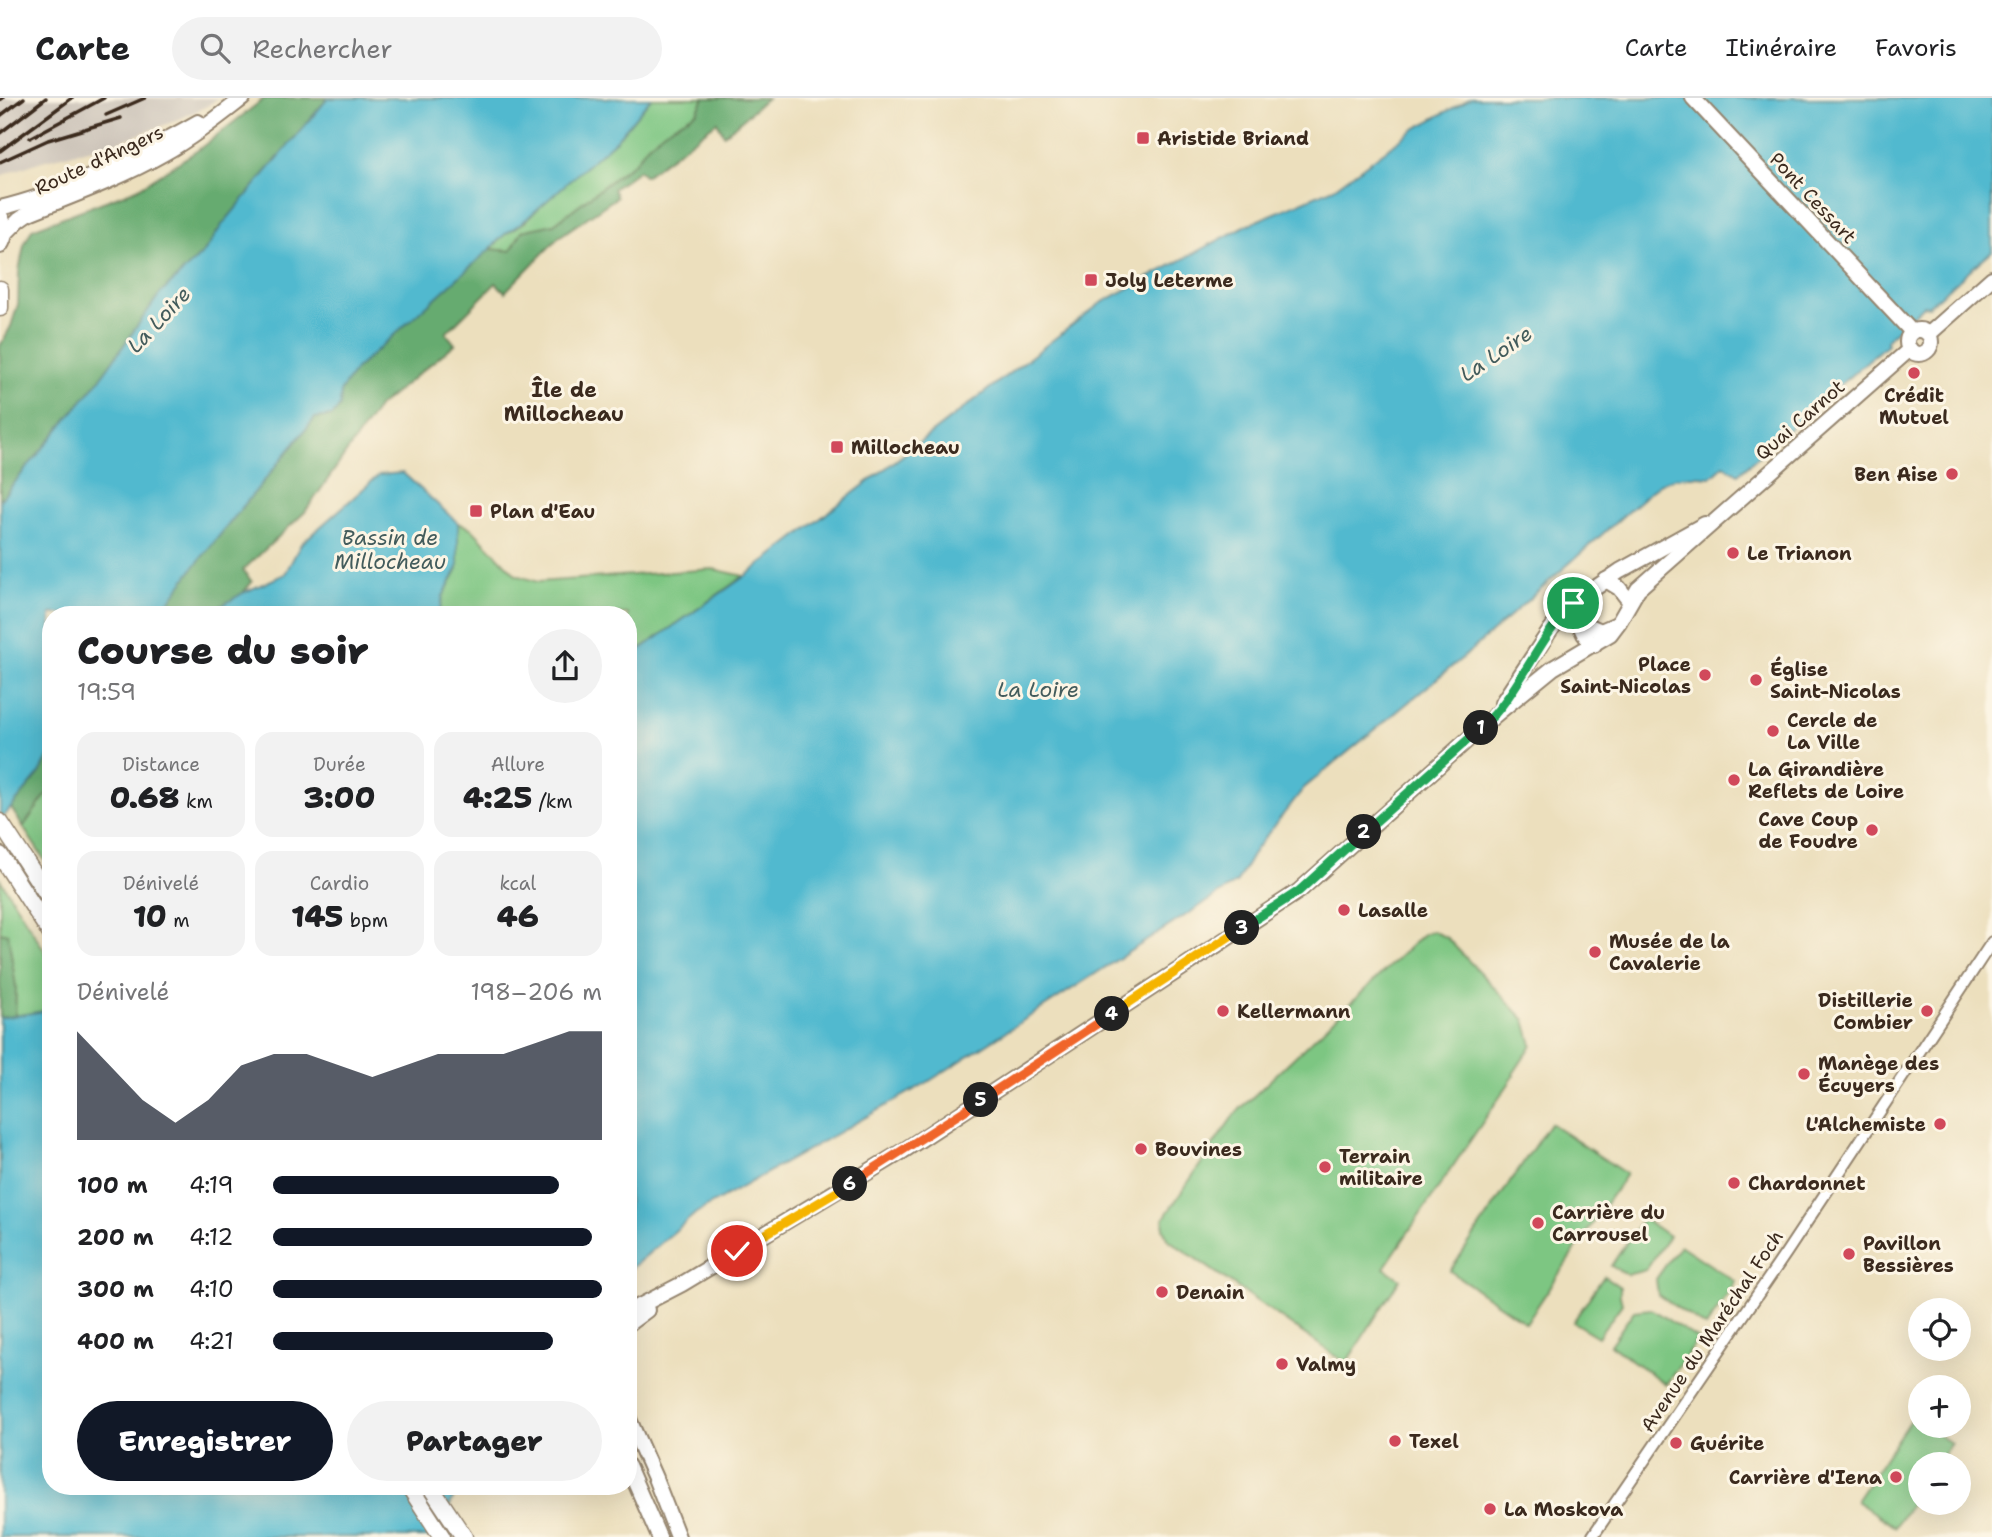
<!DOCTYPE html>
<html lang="fr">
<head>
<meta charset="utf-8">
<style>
	body { margin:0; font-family:"Shantell Sans",sans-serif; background:#f2f2f2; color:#202124; height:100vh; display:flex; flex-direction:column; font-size:26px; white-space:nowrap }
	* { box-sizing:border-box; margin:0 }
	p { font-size:23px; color:#757577 }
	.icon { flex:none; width:38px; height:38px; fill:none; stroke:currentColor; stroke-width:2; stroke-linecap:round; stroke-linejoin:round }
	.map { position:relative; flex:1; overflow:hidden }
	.sheet { position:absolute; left:42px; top:508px; width:595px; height:889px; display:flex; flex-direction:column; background:#fff; border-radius:28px; box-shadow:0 7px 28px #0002 }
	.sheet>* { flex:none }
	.fabs { position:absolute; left:1908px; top:1200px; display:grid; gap:14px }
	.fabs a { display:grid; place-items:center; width:63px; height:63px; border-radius:50%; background:#fff; box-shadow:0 7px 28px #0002; font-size:35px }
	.pin { position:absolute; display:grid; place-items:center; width:60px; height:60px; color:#fff; margin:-30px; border:4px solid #fff; border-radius:50%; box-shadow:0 2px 7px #0007 }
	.km { position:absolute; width:35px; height:35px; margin:-18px; border-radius:50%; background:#222; color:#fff; font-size:19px; line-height:35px; text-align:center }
	.round { display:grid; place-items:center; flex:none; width:74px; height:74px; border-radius:37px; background:#f2f2f2 }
	.head { display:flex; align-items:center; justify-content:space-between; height:119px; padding:0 35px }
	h1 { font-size:38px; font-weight:800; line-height:52px }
	.figures { display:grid; grid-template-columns:repeat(3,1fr); gap:10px; height:119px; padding:7px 35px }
	.figures div { display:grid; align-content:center; border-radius:18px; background:#f2f2f2; text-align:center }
	.figures b { font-size:30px; font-weight:800 }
	.figures small { font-size:19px; font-weight:400 }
	.figures p { font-size:19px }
	.chart { height:196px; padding:14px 35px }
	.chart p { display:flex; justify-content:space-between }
	.chart svg { width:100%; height:126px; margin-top:7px; fill:#111827; opacity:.7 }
	.button { display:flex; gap:14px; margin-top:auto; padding:14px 35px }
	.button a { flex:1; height:80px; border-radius:42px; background:#111827; color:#fff; font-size:28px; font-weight:800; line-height:80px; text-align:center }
	.button a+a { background:#f2f2f2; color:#202124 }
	ul { padding:0 35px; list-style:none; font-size:23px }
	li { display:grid; grid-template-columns:112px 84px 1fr; align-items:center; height:52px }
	li i { height:18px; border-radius:9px; background:#111827 }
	header { display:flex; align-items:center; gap:42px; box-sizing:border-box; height:98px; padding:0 35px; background:#fff; border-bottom:2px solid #e0e0e0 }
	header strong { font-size:33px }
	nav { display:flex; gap:38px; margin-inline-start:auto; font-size:24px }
	.search { width:490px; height:63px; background:#f2f2f2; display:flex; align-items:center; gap:18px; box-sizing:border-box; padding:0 24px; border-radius:38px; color:#757577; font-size:26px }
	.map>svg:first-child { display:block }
	.industrial { fill:#cbc2b8 }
	.green { fill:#7dc682; stroke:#5c7850; stroke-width:2 }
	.forest { fill:#66ab70; stroke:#506a47; stroke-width:2 }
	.water { fill:#51b9cf; stroke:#467276; stroke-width:2 }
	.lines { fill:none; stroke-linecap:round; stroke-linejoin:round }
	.minor-casing { stroke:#94846e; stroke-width:14 }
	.major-casing { stroke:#94846e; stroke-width:18 }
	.highway-casing { stroke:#94846e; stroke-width:19 }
	.minor { stroke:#fff; stroke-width:10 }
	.major { stroke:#fff; stroke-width:14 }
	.highway { stroke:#fff; stroke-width:16 }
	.rail { stroke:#3b2a1e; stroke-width:3.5 }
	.split-1-casing { stroke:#fff; stroke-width:14 }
	.split-2-casing { stroke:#fff; stroke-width:14 }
	.split-3-casing { stroke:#fff; stroke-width:14 }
	.split-4-casing { stroke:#fff; stroke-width:14 }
	.split-5-casing { stroke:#fff; stroke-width:14 }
	.split-6-casing { stroke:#fff; stroke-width:14 }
	.split-7-casing { stroke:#fff; stroke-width:14 }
	.split-1 { stroke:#22a559; stroke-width:9 }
	.split-2 { stroke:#22a559; stroke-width:9 }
	.split-3 { stroke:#22a559; stroke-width:9 }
	.split-4 { stroke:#f5b400; stroke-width:9 }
	.split-5 { stroke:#f0652b; stroke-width:9 }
	.split-6 { stroke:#f0652b; stroke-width:9 }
	.split-7 { stroke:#f5b400; stroke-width:9 }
	.poi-dot { fill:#d1495b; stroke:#fcf5e5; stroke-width:2.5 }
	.labels { text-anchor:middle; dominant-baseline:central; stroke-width:6; stroke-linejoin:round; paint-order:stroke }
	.poi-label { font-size:19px; font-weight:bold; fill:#3b2a1e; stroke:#fcf5e5; text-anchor:start }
	.street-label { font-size:19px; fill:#3b2a1e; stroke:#fcf5e5 }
	.water-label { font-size:21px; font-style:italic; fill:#435c5c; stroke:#fcf5e5 }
	.neighbourhood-label { font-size:21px; font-weight:bold; fill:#3b2a1e; stroke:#fcf5e5 }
</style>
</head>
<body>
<header>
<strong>Carte</strong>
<div class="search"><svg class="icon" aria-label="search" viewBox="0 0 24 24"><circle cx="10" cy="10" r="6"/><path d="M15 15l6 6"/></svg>Rechercher</div>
<nav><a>Carte</a><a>Itinéraire</a><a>Favoris</a></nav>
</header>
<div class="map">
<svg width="1992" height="1439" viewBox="0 0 1992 1439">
	<rect width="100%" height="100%" fill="#fcf5e5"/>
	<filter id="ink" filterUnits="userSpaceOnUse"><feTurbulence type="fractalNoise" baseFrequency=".0143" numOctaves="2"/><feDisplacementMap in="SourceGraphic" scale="14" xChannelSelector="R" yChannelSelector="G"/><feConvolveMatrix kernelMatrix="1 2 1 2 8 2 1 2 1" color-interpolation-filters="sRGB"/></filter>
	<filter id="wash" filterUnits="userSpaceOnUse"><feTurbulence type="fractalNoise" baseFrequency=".00686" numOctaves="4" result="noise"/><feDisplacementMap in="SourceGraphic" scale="28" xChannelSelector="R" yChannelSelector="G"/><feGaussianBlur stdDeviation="1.57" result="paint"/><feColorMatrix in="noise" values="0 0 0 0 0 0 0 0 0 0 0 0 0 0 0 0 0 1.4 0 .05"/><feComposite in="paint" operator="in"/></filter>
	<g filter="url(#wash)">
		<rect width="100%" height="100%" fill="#ecdfbd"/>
		<polygon class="industrial" points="0,0 218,0 207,8 175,23 121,43 42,63 0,78"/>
		<g class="green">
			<polygon points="651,0 704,0 697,14 664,33 647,48 635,64 554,126 522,133 511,153 491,151 504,137 525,124 545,103 617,41"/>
			<polygon points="458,425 471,430 516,477 538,484 713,471 744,478 628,560 628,516 439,516 443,498 458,470"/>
			<polygon points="51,690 51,772 23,729"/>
			<polygon points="0,781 51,863 51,912 15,918 16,889 8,836 0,834"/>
			<polygon points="1433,833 1447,840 1525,922 1532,947 1513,976 1514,978 1384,1170 1400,1181 1346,1265 1169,1142 1163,1131 1164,1120 1234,1017 1423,836"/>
			<polygon points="1550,1025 1626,1076 1526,1225 1450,1173"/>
			<polygon points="1643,1120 1669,1138 1646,1172 1627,1177 1611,1168"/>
			<polygon points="1680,1147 1736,1184 1706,1229 1658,1197 1656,1181"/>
			<polygon points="1604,1178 1620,1189 1620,1198 1622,1206 1598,1239 1573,1224"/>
			<polygon points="1651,1211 1698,1241 1666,1286 1610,1247 1634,1213"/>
			<polygon points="1912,1319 1920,1325 1920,1328 1925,1328 1951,1345 1936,1367 1920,1367 1920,1392 1895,1429 1856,1403"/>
		</g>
		<g class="forest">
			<polygon points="265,0 328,0 222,127 205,153 159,197 98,284 0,402 0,248 11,228 18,206 19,173 24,147 32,131 137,91 198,52"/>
			<polygon points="704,0 767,0 724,37 717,24 645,78 639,72 613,91 617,99 559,139 505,194 496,185 446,235 455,246 379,308 305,414 243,472 252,484 243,495 213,513 211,516 160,516 193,470 315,320 332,318 340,308 341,292 356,271 490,151 511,153 522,133 554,126 635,64 647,48 664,33 697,14"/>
			<polygon points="51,654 51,690 23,729 11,710 40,675"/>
			<polygon points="0,834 8,836 16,889 15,918 0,920"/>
		</g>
		<g class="water">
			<polygon points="328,0 651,0 617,41 524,123 504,137 490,151 356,271 341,292 340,308 332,318 315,320 193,470 160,516 51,516 51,654 40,675 0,723 0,402 98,284 159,197 205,153 222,127"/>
			<path d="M1471 0H1992V153L1928 208 1923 207 1886 242 1887 246 1738 376 1724 367 1711 379C1692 377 1677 377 1659 386L1466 557 1304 690 1255 752 1237 784 928 984 696 1115 628 1173V560L748 476 1101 205 1247 127 1334 90 1413 32Z"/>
			<polygon points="403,375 458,425 458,470 443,498 439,516 211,516 213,513 243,495 285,476 301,446 379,377"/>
			<polygon points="51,912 51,1388 459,1388 435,1439 0,1439 0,920"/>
		</g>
	</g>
	<g filter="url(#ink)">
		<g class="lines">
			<defs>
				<polyline id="minor" points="1592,1439 1786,1155 1992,844"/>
				<g id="major">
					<polyline points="1693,0 1912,234"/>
					<path d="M0 110C67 94 138 58 198 24"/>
					<path d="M0 117C6 127 7 138 0 148"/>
					<path d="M6 135 19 122 29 115C74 97 121 80 163 56 192 40 217 20 243 0"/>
					<circle cx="1919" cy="244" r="12"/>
					<polyline points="1929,236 1992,180"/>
					<polyline points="1606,482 1619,490 1630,504"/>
					<path d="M1587 499C1575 515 1578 535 1594 547"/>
					<polyline points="1580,524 1601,533 1617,526"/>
					<polyline points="1502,605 1551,531 1573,505 1620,473 1705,426"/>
					<polyline points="628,1214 682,1186 903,1053 1299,793 1494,618 1553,570 1610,536 1619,524 1638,491 1910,251"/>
					<polyline points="628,1226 647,1212"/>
					<polyline points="628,1319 655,1380 678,1439"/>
					<polyline points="628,1368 659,1439"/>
				</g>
				<g id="highway">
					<polyline points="0,191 0,210"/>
					<polyline points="0,724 51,802"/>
					<polyline points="0,757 51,836"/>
					<polyline points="409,1388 442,1439"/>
					<polyline points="430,1388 464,1439"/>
				</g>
			</defs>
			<use href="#minor" class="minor-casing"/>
			<use href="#major" class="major-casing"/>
			<use href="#highway" class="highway-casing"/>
			<use href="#minor" class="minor"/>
			<use href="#major" class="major"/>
			<use href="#highway" class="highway"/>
			<g class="rail">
				<polyline points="0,2 3,0"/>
				<polyline points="106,17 145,0"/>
				<polyline points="0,18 24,0"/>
				<polyline points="0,35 46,0"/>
				<polyline points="30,40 104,0"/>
				<polyline points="0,53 72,0"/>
				<polyline points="0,64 48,42 121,20"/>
			</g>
		</g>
	</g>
	<g class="lines" filter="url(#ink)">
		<defs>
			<path id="split-1" d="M1481 630C1519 596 1537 542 1573 505"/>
			<polyline id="split-2" points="1364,734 1481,630"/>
			<polyline id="split-3" points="1242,830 1299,793 1364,734"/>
			<polyline id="split-4" points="1112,916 1242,830"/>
			<polyline id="split-5" points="981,1002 1112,916"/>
			<polyline id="split-6" points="850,1086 981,1002"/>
			<polyline id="split-7" points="737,1153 850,1086"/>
		</defs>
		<use href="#split-1" class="split-1-casing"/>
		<use href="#split-2" class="split-2-casing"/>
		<use href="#split-3" class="split-3-casing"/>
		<use href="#split-4" class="split-4-casing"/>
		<use href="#split-5" class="split-5-casing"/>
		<use href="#split-6" class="split-6-casing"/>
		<use href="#split-7" class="split-7-casing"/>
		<use href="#split-1" class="split-1"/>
		<use href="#split-2" class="split-2"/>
		<use href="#split-3" class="split-3"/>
		<use href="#split-4" class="split-4"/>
		<use href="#split-5" class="split-5"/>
		<use href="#split-6" class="split-6"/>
		<use href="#split-7" class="split-7"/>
	</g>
	<g class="poi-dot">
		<rect x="1136" y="33" width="14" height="14" rx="3.5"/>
		<rect x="1084" y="175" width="14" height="14" rx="3.5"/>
		<circle cx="1914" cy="275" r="7"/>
		<rect x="830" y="342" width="14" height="14" rx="3.5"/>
		<circle cx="1952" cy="376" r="7"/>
		<rect x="469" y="406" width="14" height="14" rx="3.5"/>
		<circle cx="1733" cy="455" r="7"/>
		<circle cx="1705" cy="577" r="7"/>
		<circle cx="1756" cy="582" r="7"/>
		<circle cx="1773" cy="633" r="7"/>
		<circle cx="1734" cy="682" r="7"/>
		<circle cx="1872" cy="732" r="7"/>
		<circle cx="1344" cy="812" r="7"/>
		<circle cx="1595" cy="854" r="7"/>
		<circle cx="1223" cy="913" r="7"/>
		<circle cx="1927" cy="913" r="7"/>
		<circle cx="1804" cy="976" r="7"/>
		<circle cx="1940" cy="1026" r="7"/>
		<circle cx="1141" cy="1051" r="7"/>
		<circle cx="1325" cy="1069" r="7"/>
		<circle cx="1734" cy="1085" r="7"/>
		<circle cx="1538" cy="1125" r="7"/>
		<circle cx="1849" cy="1156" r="7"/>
		<circle cx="1162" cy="1194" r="7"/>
		<circle cx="1282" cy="1266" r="7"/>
		<circle cx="1395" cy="1343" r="7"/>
		<circle cx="1676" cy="1345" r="7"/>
		<circle cx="1896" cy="1379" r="7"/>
		<circle cx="1490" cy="1411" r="7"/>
	</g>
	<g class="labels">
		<g class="poi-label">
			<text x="1157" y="40">Aristide Briand</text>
			<text x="1105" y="182">Joly Leterme</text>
			<text x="1914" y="297" text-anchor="middle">Crédit<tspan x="1914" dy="22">Mutuel</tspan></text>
			<text x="851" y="349">Millocheau</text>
			<text x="1938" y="376" text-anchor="end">Ben Aise</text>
			<text x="490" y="413">Plan d'Eau</text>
			<text x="1747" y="455">Le Trianon</text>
			<text x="1691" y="566" text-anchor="end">Place<tspan x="1691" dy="22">Saint-Nicolas</tspan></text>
			<text x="1770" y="571">Église<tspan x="1770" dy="22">Saint-Nicolas</tspan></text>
			<text x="1787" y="622">Cercle de<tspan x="1787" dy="22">La Ville</tspan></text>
			<text x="1748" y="671">La Girandière<tspan x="1748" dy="22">Reflets de Loire</tspan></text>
			<text x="1858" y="721" text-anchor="end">Cave Coup<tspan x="1858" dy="22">de Foudre</tspan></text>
			<text x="1358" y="812">Lasalle</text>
			<text x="1609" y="843">Musée de la<tspan x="1609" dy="22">Cavalerie</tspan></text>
			<text x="1913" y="902" text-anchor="end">Distillerie<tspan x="1913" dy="22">Combier</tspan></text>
			<text x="1237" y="913">Kellermann</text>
			<text x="1818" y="965">Manège des<tspan x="1818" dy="22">Écuyers</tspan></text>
			<text x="1926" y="1026" text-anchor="end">L'Alchemiste</text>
			<text x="1155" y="1051">Bouvines</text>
			<text x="1339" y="1058">Terrain<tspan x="1339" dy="22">militaire</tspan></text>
			<text x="1748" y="1085">Chardonnet</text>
			<text x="1552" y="1114">Carrière du<tspan x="1552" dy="22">Carrousel</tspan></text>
			<text x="1863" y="1145">Pavillon<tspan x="1863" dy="22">Bessières</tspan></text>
			<text x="1176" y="1194">Denain</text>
			<text x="1296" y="1266">Valmy</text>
			<text x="1409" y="1343">Texel</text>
			<text x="1690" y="1345">Guérite</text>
			<text x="1882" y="1379" text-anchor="end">Carrière d'Iena</text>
			<text x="1504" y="1411">La Moskova</text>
		</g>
		<g class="street-label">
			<text transform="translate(99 62) rotate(-25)">Route d'Angers</text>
			<text transform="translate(1813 100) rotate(47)">Pont Cessart</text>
			<text transform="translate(1800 322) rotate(-41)">Quai Carnot</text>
			<text transform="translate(1712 1233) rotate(-56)">Avenue du Maréchal Foch</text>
		</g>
		<g class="water-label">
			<text transform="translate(159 222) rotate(-47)">La Loire</text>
			<text transform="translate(1496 256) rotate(-34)">La Loire</text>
			<text x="390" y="440">Bassin de<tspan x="390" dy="24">Millocheau</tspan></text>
			<text x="1038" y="592">La Loire</text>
		</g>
		<g class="neighbourhood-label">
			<text x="564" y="292">Île de<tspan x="564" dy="24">Millocheau</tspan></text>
		</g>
	</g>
</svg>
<div class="fabs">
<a><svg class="icon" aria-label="locate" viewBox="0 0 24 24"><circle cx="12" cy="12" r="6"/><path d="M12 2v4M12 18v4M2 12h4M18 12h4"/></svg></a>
<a>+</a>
<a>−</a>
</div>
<div class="pin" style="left:1573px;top:505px;background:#1e9e55"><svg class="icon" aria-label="arrive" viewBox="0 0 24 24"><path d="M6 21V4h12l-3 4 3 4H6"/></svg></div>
<div class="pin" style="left:737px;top:1153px;background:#d93025"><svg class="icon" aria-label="check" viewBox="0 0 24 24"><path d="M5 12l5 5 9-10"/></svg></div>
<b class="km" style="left:1481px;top:630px">1</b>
<b class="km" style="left:1364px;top:734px">2</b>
<b class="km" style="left:1242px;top:830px">3</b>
<b class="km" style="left:1112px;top:916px">4</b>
<b class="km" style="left:981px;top:1002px">5</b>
<b class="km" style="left:850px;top:1086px">6</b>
<section class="sheet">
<div class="head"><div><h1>Course du soir</h1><p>19:59</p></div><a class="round"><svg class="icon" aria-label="share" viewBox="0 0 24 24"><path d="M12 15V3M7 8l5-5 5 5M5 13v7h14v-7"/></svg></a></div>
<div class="figures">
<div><p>Distance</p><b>0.68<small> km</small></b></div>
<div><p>Durée</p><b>3:00</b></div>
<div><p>Allure</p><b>4:25<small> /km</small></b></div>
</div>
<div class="figures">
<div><p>Dénivelé</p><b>10<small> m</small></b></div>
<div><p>Cardio</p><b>145<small> bpm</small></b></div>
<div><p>kcal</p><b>46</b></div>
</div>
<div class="chart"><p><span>Dénivelé</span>198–206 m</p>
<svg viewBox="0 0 160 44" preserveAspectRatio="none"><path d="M0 44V6L10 18L20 30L30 38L40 30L50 18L60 14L70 14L80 18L90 22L100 18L110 14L120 14L130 14L140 10L150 6L160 6V44z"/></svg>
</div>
<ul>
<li><b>100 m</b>4:19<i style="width:87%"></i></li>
<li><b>200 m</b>4:12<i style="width:97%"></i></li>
<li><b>300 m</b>4:10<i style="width:100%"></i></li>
<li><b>400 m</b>4:21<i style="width:85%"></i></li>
</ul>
<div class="button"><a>Enregistrer</a><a>Partager</a></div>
</section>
</div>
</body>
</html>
